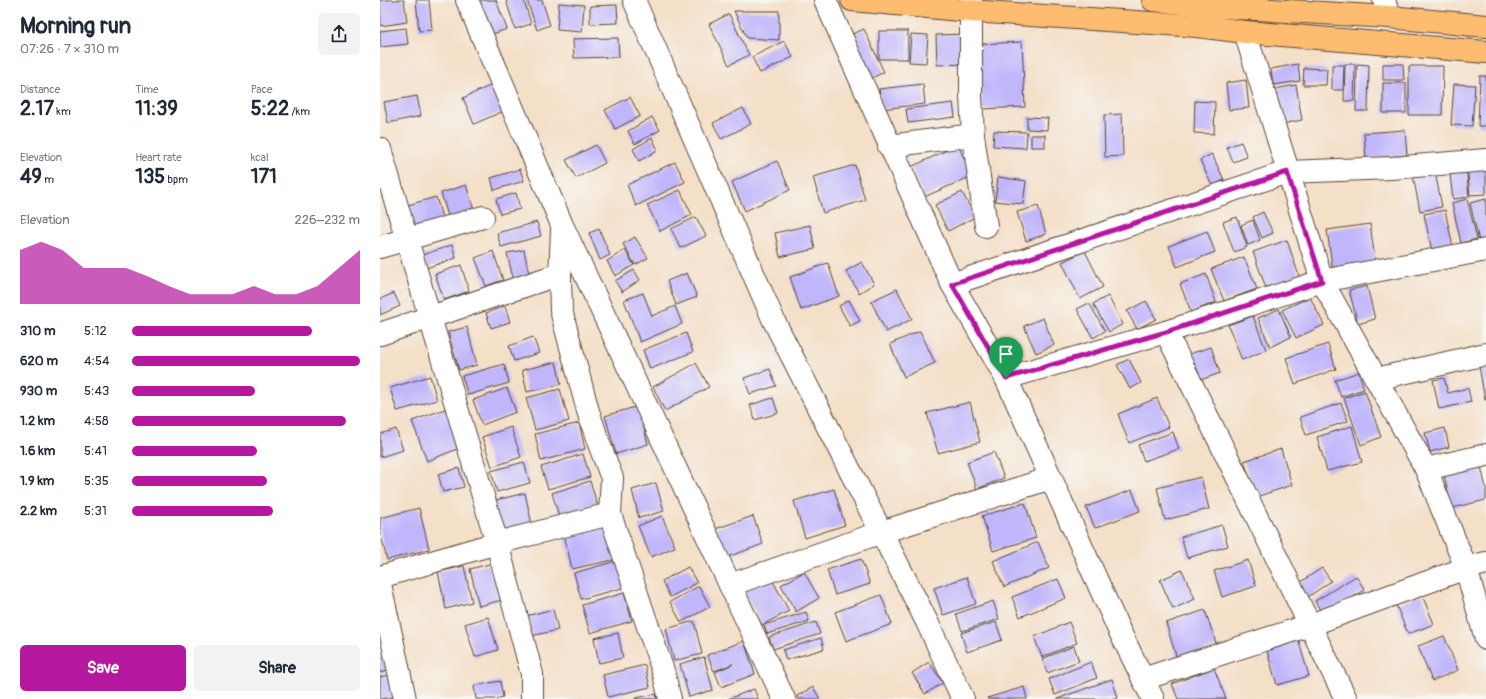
<!DOCTYPE html>
<html lang="en">
<head>
<meta charset="utf-8">
<style>
	body { margin:0; font-family:Pangolin,sans-serif; background:#f2f2f3; color:#1f2937; height:100vh; display:flex; flex-direction:column; font-size:15px; white-space:nowrap }
	* { box-sizing:border-box; margin:0 }
	p { font-size:13px; color:#747a83 }
	.icon { flex:none; width:22px; height:22px; fill:none; stroke:currentColor; stroke-width:2; stroke-linecap:round; stroke-linejoin:round }
	.map { position:relative; flex:1; overflow:hidden }
	.panel { display:flex; flex-direction:column; background:#fff; width:380px }
	.panel>* { flex:none }
	.pin { position:absolute; display:grid; place-items:center; width:34px; height:34px; color:#fff; margin:-41px -17px; border-radius:50% 50% 50% 0; rotate:-45deg; box-shadow:0 0 4px #0007 }
	.pin .icon { rotate:45deg }
	.round { display:grid; place-items:center; flex:none; width:42px; height:42px; border-radius:6px; background:#f2f2f3 }
	.overview { display:flex; align-items:center; justify-content:space-between; height:68px; padding:0 20px }
	h1 { font-size:22px; font-weight:800; line-height:30px }
	.stats { display:grid; grid-template-columns:repeat(3,1fr); gap:6px; height:68px; padding:4px 20px }
	.stats div { display:grid; align-content:center }
	.stats b { font-size:20px; font-weight:800 }
	.stats small { font-size:11px; font-weight:400 }
	.stats p { font-size:11px }
	.chart { height:112px; padding:8px 20px }
	.chart p { display:flex; justify-content:space-between }
	.chart svg { width:100%; height:72px; margin-top:4px; fill:#b5179e; opacity:.7 }
	.cta { display:flex; gap:8px; margin-top:auto; padding:8px 20px }
	.cta a { flex:1; height:46px; border-radius:6px; background:#b5179e; color:#fff; font-size:16px; font-weight:800; line-height:46px; text-align:center }
	.cta a+a { background:#f2f2f3; color:#1f2937 }
	ul { padding:0 20px; list-style:none; font-size:13px }
	li { display:grid; grid-template-columns:64px 48px 1fr; align-items:center; height:30px }
	li i { height:10px; border-radius:5px; background:#b5179e }
	main { display:flex; flex:1; min-height:0 }
	.map>svg:first-child { display:block }
	.building { fill:#c0b6fb }
	.lines { fill:none; stroke-linecap:round; stroke-linejoin:round }
	.minor-casing { stroke:#574537; stroke-width:24 }
	.major-casing { stroke:#574537; stroke-width:24 }
	.minor { stroke:#fff; stroke-width:22 }
	.major { stroke:#febc70; stroke-width:22 }
	.route-casing { stroke:#fff; stroke-width:8 }
	.route { stroke:#b5179e; stroke-width:5 }
</style>
</head>
<body>
<main>
<section class="panel">
<div class="overview"><div><h1>Morning run</h1><p>07:26 · 7 × 310 m</p></div><a class="round"><svg class="icon" aria-label="share" viewBox="0 0 24 24"><path d="M12 15V3M7 8l5-5 5 5M5 13v7h14v-7"/></svg></a></div>
<div class="stats">
<div><p>Distance</p><b>2.17<small> km</small></b></div>
<div><p>Time</p><b>11:39</b></div>
<div><p>Pace</p><b>5:22<small> /km</small></b></div>
</div>
<div class="stats">
<div><p>Elevation</p><b>49<small> m</small></b></div>
<div><p>Heart rate</p><b>135<small> bpm</small></b></div>
<div><p>kcal</p><b>171</b></div>
</div>
<div class="chart"><p><span>Elevation</span>226–232 m</p>
<svg viewBox="0 0 160 44" preserveAspectRatio="none"><path d="M0 44V11L10 6L20 11L30 22L40 22L50 22L60 27L70 33L80 38L90 38L100 38L110 33L120 38L130 38L140 33L150 22L160 11V44z"/></svg>
</div>
<ul>
<li><b>310 m</b>5:12<i style="width:79%"></i></li>
<li><b>620 m</b>4:54<i style="width:100%"></i></li>
<li><b>930 m</b>5:43<i style="width:54%"></i></li>
<li><b>1.2 km</b>4:58<i style="width:94%"></i></li>
<li><b>1.6 km</b>5:41<i style="width:55%"></i></li>
<li><b>1.9 km</b>5:35<i style="width:59%"></i></li>
<li><b>2.2 km</b>5:31<i style="width:62%"></i></li>
</ul>
<div class="cta"><a>Save</a><a>Share</a></div>
</section>
<div class="map">
<svg width="1106" height="699" viewBox="0 0 1106 699">
	<rect width="100%" height="100%" fill="#f6f6f2"/>
	<filter id="ink" filterUnits="userSpaceOnUse"><feTurbulence type="fractalNoise" baseFrequency=".025" numOctaves="2"/><feDisplacementMap in="SourceGraphic" scale="8" xChannelSelector="R" yChannelSelector="G"/><feConvolveMatrix kernelMatrix="1 2 1 2 8 2 1 2 1" color-interpolation-filters="sRGB"/></filter>
	<filter id="wash" filterUnits="userSpaceOnUse"><feTurbulence type="fractalNoise" baseFrequency=".012" numOctaves="4" result="noise"/><feDisplacementMap in="SourceGraphic" scale="16" xChannelSelector="R" yChannelSelector="G"/><feGaussianBlur stdDeviation="0.9" result="paint"/><feColorMatrix in="noise" values="0 0 0 0 0 0 0 0 0 0 0 0 0 0 0 0 0 1.4 0 .05"/><feComposite in="paint" operator="in"/></filter>
	<g filter="url(#wash)">
		<rect width="100%" height="100%" fill="#f4dfc7"/>
		<g id="blocks">
			<g class="building">
				<polygon points="0,0 24,0 27,22 1,26"/>
				<polygon points="36,0 49,0 52,30 39,31"/>
				<polygon points="91,0 116,0 127,29 104,37"/>
				<polygon points="126,0 144,0 151,24 135,29"/>
				<polygon points="147,0 162,0 170,25 157,30"/>
				<polygon points="179,3 204,5 202,32 177,30"/>
				<polygon points="237,5 238,23 210,24 210,6"/>
				<polygon points="354,11 399,11 399,40 367,38"/>
				<polygon points="349,14 369,55 349,65 329,24"/>
				<polygon points="26,28 28,44 0,47 0,31"/>
				<polygon points="484,29 504,72 490,79 470,35"/>
				<rect x="499" y="31" width="29" height="28"/>
				<polygon points="531,34 548,35 546,63 529,62"/>
				<polygon points="585,34 585,64 557,65 556,35"/>
				<polygon points="238,38 239,57 194,58 193,39"/>
				<polygon points="404,41 413,57 380,73 372,57"/>
				<polygon points="642,42 645,107 602,109 599,44"/>
				<polygon points="918,64 920,81 893,85 891,69"/>
				<polygon points="965,64 975,64 974,101 964,101"/>
				<polygon points="977,64 989,65 988,111 976,111"/>
				<polygon points="1003,64 1023,64 1024,80 1003,80"/>
				<polygon points="952,65 964,65 963,90 952,90"/>
				<polygon points="1029,66 1063,66 1062,115 1029,115"/>
				<polygon points="924,68 947,69 946,85 923,85"/>
				<polygon points="1100,76 1106,76 1106,126 1098,126"/>
				<polygon points="866,80 869,108 849,110 846,83"/>
				<rect x="1003" y="83" width="23" height="30"/>
				<polygon points="114,84 126,110 94,124 83,98"/>
				<polygon points="543,84 545,104 502,109 499,89"/>
				<polygon points="1074,84 1095,85 1092,126 1071,125"/>
				<polygon points="916,85 922,120 902,124 895,89"/>
				<polygon points="37,96 41,116 8,123 4,102"/>
				<polygon points="250,97 260,116 235,129 225,110"/>
				<polygon points="815,101 835,102 834,134 814,133"/>
				<polygon points="573,103 575,117 528,123 526,109"/>
				<polygon points="363,108 371,124 341,139 333,123"/>
				<polygon points="742,114 743,156 725,157 724,115"/>
				<polygon points="272,117 280,130 255,144 248,131"/>
				<polygon points="647,117 668,118 667,130 647,129"/>
				<polygon points="1025,130 1027,155 986,159 984,133"/>
				<polygon points="614,131 647,132 646,148 613,146"/>
				<rect x="651" y="135" width="14" height="12"/>
				<polygon points="272,138 278,150 259,161 253,149"/>
				<polygon points="861,142 867,157 853,162 847,147"/>
				<polygon points="216,145 225,163 196,178 186,160"/>
				<polygon points="578,145 592,176 544,197 531,167"/>
				<polygon points="832,154 844,180 832,186 820,160"/>
				<polygon points="397,161 410,190 365,211 352,182"/>
				<polygon points="295,162 305,182 256,206 247,185"/>
				<polygon points="1106,164 1106,194 1090,195 1087,166"/>
				<polygon points="475,165 485,200 443,213 433,177"/>
				<polygon points="1086,165 1089,197 1073,199 1069,167"/>
				<polygon points="1054,167 1062,207 1040,211 1032,171"/>
				<polygon points="140,169 144,181 114,190 111,178"/>
				<polygon points="618,177 646,181 643,204 615,201"/>
				<polygon points="86,185 94,210 69,219 61,193"/>
				<polygon points="300,190 312,215 280,231 267,205"/>
				<polygon points="582,192 595,217 568,231 555,205"/>
				<polygon points="136,193 140,209 120,214 116,199"/>
				<polygon points="56,197 63,221 35,229 28,205"/>
				<polygon points="1087,199 1097,239 1081,243 1072,203"/>
				<polygon points="1106,199 1106,239 1099,241 1090,203"/>
				<polygon points="658,206 666,234 646,241 637,212"/>
				<polygon points="1065,210 1074,252 1053,256 1044,214"/>
				<polygon points="883,212 893,233 882,238 873,217"/>
				<polygon points="316,217 326,236 301,248 291,229"/>
				<polygon points="857,217 867,247 854,252 843,222"/>
				<polygon points="873,220 880,240 868,245 861,225"/>
				<polygon points="157,222 161,236 121,247 117,233"/>
				<polygon points="990,224 996,266 953,272 947,230"/>
				<polygon points="430,225 435,249 400,257 395,233"/>
				<polygon points="219,229 230,255 220,260 209,233"/>
				<polygon points="827,231 835,252 797,267 789,246"/>
				<polygon points="255,237 268,258 255,265 243,244"/>
				<polygon points="907,240 920,279 887,291 873,252"/>
				<polygon points="72,245 76,258 46,268 42,255"/>
				<polygon points="144,250 149,274 133,278 127,253"/>
				<polygon points="245,250 254,265 235,276 227,261"/>
				<polygon points="113,251 123,280 106,286 95,258"/>
				<polygon points="705,251 723,287 700,299 682,262"/>
				<polygon points="864,257 877,289 844,301 831,269"/>
				<polygon points="482,262 494,284 479,293 466,271"/>
				<polygon points="448,263 459,296 421,310 410,277"/>
				<polygon points="81,265 89,291 64,300 55,274"/>
				<polygon points="254,270 260,280 242,292 235,281"/>
				<polygon points="307,273 317,297 296,305 287,281"/>
				<polygon points="826,274 836,302 811,312 800,284"/>
				<polygon points="987,286 995,319 978,324 969,290"/>
				<polygon points="517,289 532,319 506,332 491,301"/>
				<polygon points="14,293 20,306 0,315 0,299"/>
				<polygon points="263,293 272,316 295,306 302,324 260,342 244,300"/>
				<polygon points="728,296 743,324 729,332 713,304"/>
				<polygon points="930,297 944,325 916,338 902,310"/>
				<polygon points="469,300 480,321 470,326 459,306"/>
				<polygon points="766,301 776,319 757,329 747,311"/>
				<polygon points="709,303 725,331 713,338 697,309"/>
				<polygon points="125,306 130,322 111,328 106,313"/>
				<polygon points="899,309 911,337 890,347 878,318"/>
				<polygon points="873,316 886,350 862,360 848,325"/>
				<polygon points="663,318 674,345 656,353 644,326"/>
				<polygon points="87,327 97,365 79,370 68,332"/>
				<polygon points="540,331 555,363 524,377 510,344"/>
				<polygon points="306,333 313,352 270,369 263,350"/>
				<polygon points="153,337 159,353 134,361 129,346"/>
				<polygon points="948,344 956,369 915,384 906,358"/>
				<polygon points="831,347 840,373 815,382 806,355"/>
				<polygon points="749,359 761,383 750,389 737,365"/>
				<polygon points="1106,360 1106,400 1105,400 1098,361"/>
				<polygon points="176,362 181,384 147,392 142,370"/>
				<polygon points="316,363 329,387 285,411 273,387"/>
				<polygon points="124,364 129,383 88,395 82,376"/>
				<polygon points="390,369 396,386 370,394 364,378"/>
				<polygon points="979,372 984,389 961,397 955,380"/>
				<polygon points="50,376 57,400 17,411 10,388"/>
				<polygon points="1064,378 1068,393 1088,388 1091,402 1059,409 1053,380"/>
				<polygon points="127,388 136,412 102,425 93,400"/>
				<polygon points="180,389 189,421 155,430 146,398"/>
				<polygon points="985,391 1001,437 981,445 964,398"/>
				<polygon points="393,398 398,413 375,420 370,405"/>
				<polygon points="777,398 789,427 749,443 738,414"/>
				<polygon points="590,402 600,442 558,453 547,413"/>
				<polygon points="961,403 968,421 926,435 920,417"/>
				<polygon points="258,406 268,444 236,454 225,416"/>
				<polygon points="65,409 80,448 47,461 32,421"/>
				<polygon points="199,423 205,449 161,461 155,434"/>
				<polygon points="972,426 982,462 947,471 937,437"/>
				<polygon points="131,427 141,457 112,467 102,437"/>
				<polygon points="1065,428 1069,447 1050,452 1045,433"/>
				<polygon points="16,429 23,450 0,457 0,434"/>
				<polygon points="793,432 799,449 764,461 758,445"/>
				<polygon points="901,449 912,485 876,497 864,461"/>
				<polygon points="614,452 624,478 597,489 587,462"/>
				<polygon points="203,454 210,477 168,489 161,467"/>
				<polygon points="144,462 150,483 117,492 111,471"/>
				<polygon points="1100,462 1106,488 1106,500 1072,508 1063,471"/>
				<polygon points="79,468 84,487 63,492 58,474"/>
				<polygon points="821,477 829,509 785,520 777,488"/>
				<polygon points="210,481 218,507 180,519 172,493"/>
				<polygon points="276,483 284,511 259,518 252,490"/>
				<polygon points="454,489 465,525 425,538 414,501"/>
				<polygon points="752,490 760,511 715,528 706,507"/>
				<polygon points="145,493 152,525 120,532 112,501"/>
				<polygon points="645,503 656,538 613,551 602,516"/>
				<polygon points="39,508 49,549 7,560 0,531 0,518"/>
				<polygon points="282,516 295,547 271,557 258,526"/>
				<polygon points="373,516 383,544 345,558 335,529"/>
				<polygon points="229,523 237,559 192,569 184,534"/>
				<polygon points="842,525 848,546 807,558 801,537"/>
				<polygon points="658,542 669,568 624,587 613,561"/>
				<polygon points="481,559 490,584 455,595 447,570"/>
				<polygon points="239,560 246,587 201,599 194,573"/>
				<polygon points="868,560 876,586 842,597 834,571"/>
				<polygon points="117,562 126,599 99,606 90,569"/>
				<polygon points="84,566 92,602 66,609 58,572"/>
				<polygon points="308,567 317,583 290,597 282,581"/>
				<polygon points="942,568 951,581 925,599 916,585"/>
				<polygon points="802,570 815,599 793,609 780,580"/>
				<polygon points="388,572 409,611 382,625 361,587"/>
				<polygon points="424,572 439,598 416,612 401,585"/>
				<polygon points="976,576 985,590 943,615 935,601"/>
				<polygon points="587,577 596,604 563,615 554,588"/>
				<polygon points="678,579 686,598 640,617 632,597"/>
				<polygon points="319,586 330,607 301,622 290,602"/>
				<polygon points="244,593 252,621 210,633 202,605"/>
				<polygon points="501,595 512,624 466,641 455,612"/>
				<polygon points="1042,595 1054,624 1028,634 1016,605"/>
				<polygon points="613,601 619,619 582,631 576,614"/>
				<polygon points="173,609 178,630 151,636 146,616"/>
				<polygon points="825,610 837,646 797,659 786,623"/>
				<polygon points="426,612 429,621 387,634 384,625"/>
				<polygon points="108,617 118,650 95,657 85,624"/>
				<polygon points="314,621 322,654 294,661 286,629"/>
				<polygon points="436,622 440,634 393,649 389,637"/>
				<polygon points="616,622 622,640 587,652 581,633"/>
				<polygon points="689,622 697,643 662,657 654,637"/>
				<polygon points="238,633 243,658 219,663 214,638"/>
				<polygon points="1064,636 1078,670 1052,681 1038,646"/>
				<polygon points="441,638 444,649 406,660 403,650"/>
				<polygon points="918,639 929,676 897,685 886,648"/>
				<polygon points="364,641 375,674 341,687 335,672 353,664 334,671 327,655"/>
				<polygon points="694,646 699,661 667,673 662,659"/>
				<polygon points="8,657 11,670 0,673 0,659"/>
				<polygon points="324,657 333,690 309,697 300,664"/>
				<polygon points="549,662 563,683 545,694 532,673"/>
				<polygon points="711,662 717,678 675,695 669,679"/>
				<polygon points="265,665 270,687 228,697 223,675"/>
				<polygon points="834,668 846,699 798,699 792,684"/>
				<polygon points="9,675 15,697 0,699 0,677"/>
				<polygon points="732,679 738,698 735,699 677,699"/>
				<polygon points="120,681 123,697 115,699 96,699 94,686"/>
				<polygon points="433,687 440,699 419,699 417,696"/>
				<polygon points="644,687 647,699 608,699 607,698"/>
				<polygon points="374,689 378,699 348,699"/>
				<polygon points="276,694 277,699 255,699 255,698"/>
			</g>
		</g>
	</g>
	<g filter="url(#ink)">
		<use href="#blocks" fill-opacity="0" stroke="#574537" stroke-width="1"/>
		<g class="lines">
			<defs>
				<g id="minor">
					<polyline points="87,0 182,225 350,585 404,699"/>
					<polyline points="254,0 394,321 547,622 583,699"/>
					<polyline points="445,0 572,284 907,172 1012,168 1106,160"/>
					<polyline points="591,0 591,95 593,135 606,226"/>
					<polyline points="1004,0 1009,17"/>
					<polyline points="865,32 942,281 786,332 966,699"/>
					<polyline points="509,146 593,135"/>
					<polyline points="0,149 117,543 152,674 152,699"/>
					<polyline points="0,247 103,217"/>
					<polyline points="1106,250 942,281 1046,469 1086,568 1106,639"/>
					<polyline points="572,284 626,378"/>
					<polyline points="0,334 180,274"/>
					<polyline points="996,379 1106,354"/>
					<polyline points="1046,469 1106,455"/>
					<polyline points="230,514 284,674 290,699"/>
					<polyline points="0,577 117,543 230,514 232,478 218,441 208,411 181,310 180,278 182,230"/>
					<polyline points="0,584 25,699"/>
					<polyline points="350,585 502,532 671,478"/>
					<polyline points="763,679 930,625 1086,568 1106,563"/>
					<polyline points="773,699 739,630 626,378 786,332"/>
				</g>
				<g id="major">
					<polyline points="472,0 591,11 817,26 865,32 1106,52"/>
					<polyline points="773,0 841,7 1009,17 1106,26"/>
				</g>
			</defs>
			<use href="#minor" class="minor-casing"/>
			<use href="#major" class="major-casing"/>
			<use href="#minor" class="minor"/>
			<use href="#major" class="major"/>
		</g>
	</g>
	<g class="lines" filter="url(#ink)">
		<defs>
			<polygon id="route" points="907,172 942,281 786,332 626,378 572,284"/>
		</defs>
		<use href="#route" class="route-casing"/>
		<use href="#route" class="route"/>
	</g>
</svg>
<div class="pin" style="left:626px;top:378px;background:#1e9e55"><svg class="icon" aria-label="arrive" viewBox="0 0 24 24"><path d="M6 21V4h12l-3 4 3 4H6"/></svg></div>
</div>
</main>
</body>
</html>
